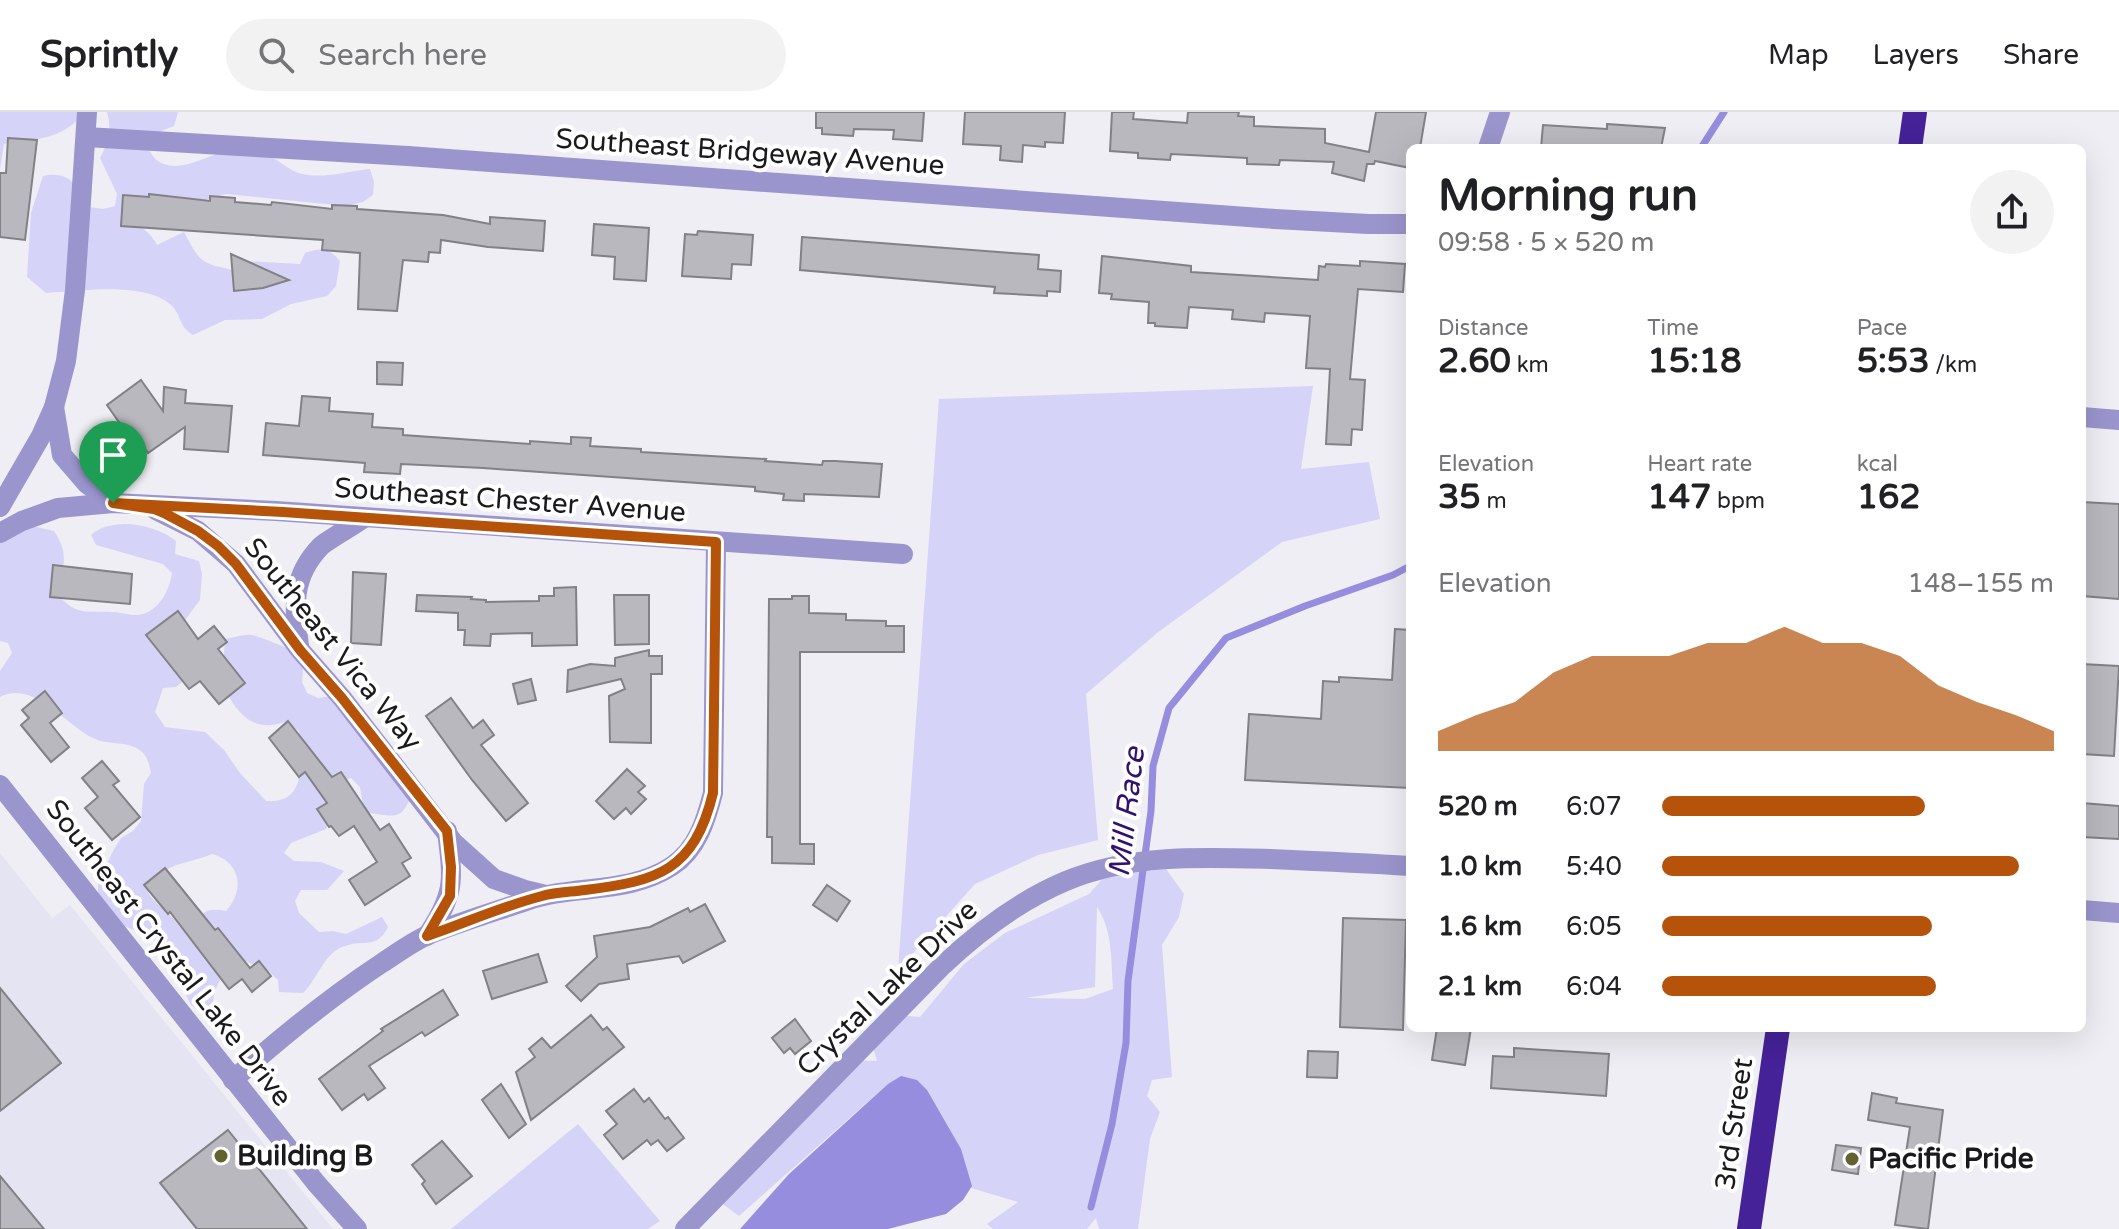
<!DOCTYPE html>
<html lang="en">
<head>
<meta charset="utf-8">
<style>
	body { margin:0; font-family:"Varela Round",sans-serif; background:#f2f2f2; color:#202124; height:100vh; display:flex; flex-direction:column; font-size:30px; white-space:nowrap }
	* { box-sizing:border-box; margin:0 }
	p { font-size:26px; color:#757577 }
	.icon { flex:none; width:44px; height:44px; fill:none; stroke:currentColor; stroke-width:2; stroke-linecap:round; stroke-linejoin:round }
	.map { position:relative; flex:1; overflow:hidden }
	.details { position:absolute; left:1406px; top:32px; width:680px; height:888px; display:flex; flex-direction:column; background:#fff; border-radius:12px; box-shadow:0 8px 32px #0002 }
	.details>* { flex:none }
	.pin { position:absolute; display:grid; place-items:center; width:68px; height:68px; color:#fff; margin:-82px -34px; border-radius:50% 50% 50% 0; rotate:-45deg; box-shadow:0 0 8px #0007 }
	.pin .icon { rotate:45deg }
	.round { display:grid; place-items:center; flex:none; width:84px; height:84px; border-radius:42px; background:#f2f2f2 }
	.overview { display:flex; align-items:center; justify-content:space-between; height:136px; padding:0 32px }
	h1 { font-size:44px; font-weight:700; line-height:60px }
	.figures { display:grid; grid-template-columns:repeat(3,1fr); gap:12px; height:136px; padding:8px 32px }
	.figures div { display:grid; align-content:center }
	.figures b { font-size:34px; font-weight:700 }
	.figures small { font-size:22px; font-weight:400 }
	.figures p { font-size:22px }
	.chart { height:224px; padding:16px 32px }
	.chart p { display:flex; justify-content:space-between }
	.chart svg { width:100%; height:144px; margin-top:8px; fill:#b45309; opacity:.7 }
	ul { padding:0 32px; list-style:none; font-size:26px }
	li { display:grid; grid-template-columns:128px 96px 1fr; align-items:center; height:60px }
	li i { height:20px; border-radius:10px; background:#b45309 }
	header { display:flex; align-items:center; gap:48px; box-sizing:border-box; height:112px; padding:0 40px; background:#fff; border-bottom:2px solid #e0e0e0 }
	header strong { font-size:38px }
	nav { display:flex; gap:44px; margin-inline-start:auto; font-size:28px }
	.search { width:560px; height:72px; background:#f2f2f2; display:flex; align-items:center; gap:20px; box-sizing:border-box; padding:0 28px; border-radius:44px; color:#757577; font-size:30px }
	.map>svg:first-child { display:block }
	.built { fill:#e5e4f2 }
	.green { fill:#d6d3f8; fill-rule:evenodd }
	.water { fill:#978dde }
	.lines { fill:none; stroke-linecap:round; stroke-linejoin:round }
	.stream { stroke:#978dde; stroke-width:7 }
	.building { fill:#b8b8be; stroke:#818186; stroke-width:2 }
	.minor { stroke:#9a95cc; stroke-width:20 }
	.highway { stroke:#452298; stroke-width:24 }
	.route-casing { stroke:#fff; stroke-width:16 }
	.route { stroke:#b45309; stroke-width:10 }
	.poi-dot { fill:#636330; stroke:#fff; stroke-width:3 }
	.labels { text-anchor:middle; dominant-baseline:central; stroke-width:8; stroke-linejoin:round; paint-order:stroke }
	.street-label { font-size:28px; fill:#1a191c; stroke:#fff }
	.poi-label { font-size:28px; font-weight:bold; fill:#1a191c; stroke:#fff; text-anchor:start }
	.water-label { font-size:30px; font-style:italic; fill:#301170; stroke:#fff }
</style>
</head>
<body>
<header>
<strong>Sprintly</strong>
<div class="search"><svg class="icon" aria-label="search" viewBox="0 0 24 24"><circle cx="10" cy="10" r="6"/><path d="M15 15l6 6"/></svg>Search here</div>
<nav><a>Map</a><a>Layers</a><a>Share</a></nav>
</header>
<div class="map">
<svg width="2119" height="1117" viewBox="0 0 2119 1117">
	<rect width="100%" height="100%" fill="#eeeef4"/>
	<polygon class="built" points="0,741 52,806 70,793 333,1117 0,1117"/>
	<g class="green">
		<path d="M0 0H83C67 27 32 28 4 32L0 57Z"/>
		<path d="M107 0H178L174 14 151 23 147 35C152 43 155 49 164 52 188 60 208 40 231 40 242 40 258 41 268 44 280 48 289 59 302 62 325 67 347 59 370 57L374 70 373 83 363 90 345 94 226 82 202 89 145 86 122 93C130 111 149 116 157 133L184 120C200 150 200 151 233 158L244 149 300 152 305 141C321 135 329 136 340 149L336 174 327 184 291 192 262 207 225 208 193 223C178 214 182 203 171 193 145 169 80 179 46 181L27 165 31 101 43 64C70 58 77 74 90 95L103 97 115 94 117 82 100 46C108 32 112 16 107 0Z"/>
		<polygon points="1313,274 1301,357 1369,350 1380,407 1282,430 1157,521 1086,582 1098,728 1038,743 975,772 898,858 939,287"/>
		<path d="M28 413 54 419C69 442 65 455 55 479 75 504 83 499 112 500 119 500 125 502 132 503 155 505 169 482 172 461L163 452 96 433 91 423C112 404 155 412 176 429L175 442 199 449 202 462 200 488 173 524 185 568 176 575 163 576 155 600 165 615 205 620 224 638 240 661 266 689C309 692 300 648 299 619L285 610C270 615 256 615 244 604 219 581 223 558 225 527 233 526 244 522 251 523 256 523 300 541 304 544L302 570 307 581 318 586 332 584 381 643 405 651 415 675C401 710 400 705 364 700L360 675 351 666 339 670 331 706 326 717 291 731 284 741 294 749 321 750 344 759 327 778H301L295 789 299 801 319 820 333 819 346 822 382 805 388 815C376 838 365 827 345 834 324 840 318 867 303 881L279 880 278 868 269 859 243 848C223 859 212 875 213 898L201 901 191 893 162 835 150 825 122 813 98 783V770L114 737 121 726 133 719 141 709 144 672 151 661C149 652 148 645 141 639 128 628 108 634 93 626 67 614 33 567 0 585V559L12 541 8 531 0 529V429ZM212 742C241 750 245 778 226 799 210 796 202 798 195 812L180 815C171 801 158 795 148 781 160 749 184 754 212 742Z"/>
		<path d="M1166 757 1184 782 1179 805 1162 833 1172 965 1152 968 1147 984 1160 1000 1150 1027 1138 1117H1099L1096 1106 1087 1117H993L987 1112 1018 1090 961 1073 888 972 739 1104 720 1090 840 948 877 949 869 921 886 902 920 905 964 852 1005 821 1089 782 1105 764ZM1097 795C1113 819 1111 849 1113 877L1085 887 1026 886 1095 875Z"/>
		<polygon points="578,1012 660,1109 648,1117 451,1117"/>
	</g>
	<polygon class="water" points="901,964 917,968 927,978 961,1037 972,1074 963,1088 946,1102 888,1117 740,1117 789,1062 888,972"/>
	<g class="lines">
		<g class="stream">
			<polyline points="1701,36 1724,0"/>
			<polyline points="1091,1095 1112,1012 1126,931 1128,869 1151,699 1153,654 1169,596 1226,526 1305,494 1393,463 1410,454"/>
		</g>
	</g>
	<g class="building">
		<polygon points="816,0 924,0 922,29 893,27 894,18 854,17 853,24 822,22 822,16 816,16"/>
		<polygon points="965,0 1065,0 1063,31 1045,30 1045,35 1023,33 1022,50 1000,48 1001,34 963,32"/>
		<polygon points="1112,0 1134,0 1133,7 1187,11 1188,0 1239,0 1238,4 1254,5 1254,14 1325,17 1325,31 1369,40 1376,0 1426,0 1420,36 1410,36 1410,56 1375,49 1374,52 1367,52 1364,69 1332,61 1334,50 1280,48 1279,53 1247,52 1247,46 1171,42 1170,48 1138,46 1138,41 1110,39"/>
		<polygon points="1607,12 1665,16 1661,36 1541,36 1543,13 1607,17"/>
		<polygon points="8,26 37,28 25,128 0,125 0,61 6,61"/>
		<polygon points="149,82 210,89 210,84 235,86 235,90 271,93 272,90 332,97 332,93 357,94 357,97 443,103 490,112 490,105 545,109 543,139 488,135 441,128 440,141 429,140 428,150 403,148 397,199 358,197 360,141 322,138 323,128 121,114 123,83 149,85"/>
		<polygon points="594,112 649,116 646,169 614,167 615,145 592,143"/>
		<polygon points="698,119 753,123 751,153 732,152 731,167 682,164 685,122 697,123"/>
		<polygon points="802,125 1039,143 1038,157 1061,159 1060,180 1047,179 1047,184 994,181 995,175 800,158"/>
		<polygon points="231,142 289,168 263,176 234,179"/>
		<polygon points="1102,144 1191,154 1191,160 1318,168 1319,154 1325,155 1326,152 1360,154 1360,149 1405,152 1403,180 1358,177 1350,267 1365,268 1362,318 1352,317 1351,333 1326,332 1330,257 1306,256 1310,204 1265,201 1264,210 1232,207 1233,198 1189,195 1187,216 1155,214 1155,211 1148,211 1149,190 1111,187 1112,182 1099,181"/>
		<polygon points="377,250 403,251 402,273 377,272"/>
		<polygon points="141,268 163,299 164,275 186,278 185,291 232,294 228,340 184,337 185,315 148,341 141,331 138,333 133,324 130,326 107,293"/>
		<polygon points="302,284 330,286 329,299 373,302 372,315 403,317 403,323 530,332 530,329 571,332 571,325 591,326 590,334 641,337 641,340 766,347 765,349 822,353 823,349 835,349 882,352 879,385 804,382 804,389 783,388 784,382 755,379 755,375 483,356 401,352 400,362 364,360 365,351 263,343 266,311 299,314"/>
		<polygon points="2082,390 2119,392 2119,487 2082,484"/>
		<polygon points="53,453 132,462 130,492 50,485"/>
		<polygon points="353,460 386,462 381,533 351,531"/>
		<polygon points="576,475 577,533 532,534 532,521 491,522 490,534 464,533 465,518 458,518 458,501 416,499 417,483 472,485 471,487 486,488 486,490 539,489 539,484 554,484 554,476"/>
		<polygon points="614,483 649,483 649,532 615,533"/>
		<polygon points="792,484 809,484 809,501 846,502 846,508 886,509 886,514 904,514 904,540 800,540 800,732 814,732 814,752 772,751 772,725 767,725 769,487 792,487"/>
		<polygon points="178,499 198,527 214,514 227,530 218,537 245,571 219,592 200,569 189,577 146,523"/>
		<polygon points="1395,517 1410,518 1410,676 1245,668 1249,602 1321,607 1323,569 1339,570 1339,565 1392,568"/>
		<polygon points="649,538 649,544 662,544 662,562 651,562 651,631 610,630 609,584 625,577 621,567 567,580 568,558 590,552 615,554 615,546"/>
		<polygon points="2082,552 2119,554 2114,644 2082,642"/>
		<polygon points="531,567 536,588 518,592 513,572"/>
		<polygon points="45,579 62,601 50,611 69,635 51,650 21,613 29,606 22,598"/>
		<polygon points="451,586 473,616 483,608 494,623 481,633 528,691 506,709 472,668 426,604"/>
		<polygon points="288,609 332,665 341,660 380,718 389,712 411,746 402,751 410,764 365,793 349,768 377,750 354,714 339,724 331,714 329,715 317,697 327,691 305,660 299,665 269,626"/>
		<polygon points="102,649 119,669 113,673 140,705 112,728 85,696 98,685 82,666"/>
		<polygon points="627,657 645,674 638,680 646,687 631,702 626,696 614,707 596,689"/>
		<polygon points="2082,691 2119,694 2119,727 2082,725"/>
		<polygon points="165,756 215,818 218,816 250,856 259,849 271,864 252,880 242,867 229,877 170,800 168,802 144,773"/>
		<polygon points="827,773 850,789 837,809 813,793"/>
		<polygon points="705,792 725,829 683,851 679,844 627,852 629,867 599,872 581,889 566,874 597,845 594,824 650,815 688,796 690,800"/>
		<polygon points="1343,806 1406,808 1403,918 1340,915"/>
		<polygon points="538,842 547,870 492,887 483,859"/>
		<polygon points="0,876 61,951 0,999"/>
		<polygon points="443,878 458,903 425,924 422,920 369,954 385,976 368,988 364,982 342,998 319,967 383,919 381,917"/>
		<polygon points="591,903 603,918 607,915 624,935 531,1008 516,960 535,945 529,937 542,926 551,936"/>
		<polygon points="795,907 811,929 795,942 790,936 784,941 772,926"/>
		<polygon points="1437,916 1471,916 1465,953 1432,948"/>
		<polygon points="1514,936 1609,942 1606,984 1491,976 1493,944 1514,945"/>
		<polygon points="1308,939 1338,940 1337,966 1307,965"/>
		<polygon points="501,972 526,1012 509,1026 482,988"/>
		<polygon points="634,977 644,990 649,986 665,1007 668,1005 684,1026 667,1039 658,1028 651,1033 647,1028 623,1047 604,1023 617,1012 606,999"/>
		<polygon points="1872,981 1897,986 1896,991 1943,998 1928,1117 1895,1113 1910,1015 1868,1008"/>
		<polygon points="228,1018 307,1117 197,1117 160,1071"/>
		<polygon points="442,1029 472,1064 436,1092 422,1072 425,1069 412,1053"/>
		<polygon points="1836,1033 1861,1036 1858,1062 1832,1058"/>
		<polygon points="0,1064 44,1117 0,1117"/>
	</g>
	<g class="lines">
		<g class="minor">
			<polyline points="86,25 408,44 1275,107 1368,112 1410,112"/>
			<polyline points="1488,36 1500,0"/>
			<polyline points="54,295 62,343 87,372 113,391"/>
			<polyline points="2082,305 2119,308"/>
			<polyline points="0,395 41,324 54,295 66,249 75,178 87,0"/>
			<polyline points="156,398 198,419 236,452 300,538 342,586 454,731 494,767 525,778 546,783"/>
			<polyline points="0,421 22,409 58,396 113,391 276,399 903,442"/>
			<path d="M299 534C294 494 291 465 321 434 329 427 353 414 364 406"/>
			<polyline points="0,673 316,1071 357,1117"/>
			<polyline points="2082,798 2119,801"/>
			<path d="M427 824C456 781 453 768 447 719"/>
			<path d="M233 968C280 926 329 886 382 851 396 842 412 830 428 823 460 810 494 800 526 789 574 772 628 783 672 754 697 738 706 708 713 681L716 430"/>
			<path d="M685 1117 941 855C978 820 1018 789 1066 769 1131 742 1201 745 1270 747 1317 749 1363 751 1410 754"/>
		</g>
		<g class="highway">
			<polyline points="1910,36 1915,0"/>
			<polyline points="1749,1117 1778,916"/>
		</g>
	</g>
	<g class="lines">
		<defs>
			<path id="route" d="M113 391 283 400 716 430 713 681C694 759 658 769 585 778 571 780 556 780 542 784 503 794 465 811 427 824L450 784 451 755 447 719 342 586 300 538 236 452 218 434 198 419 166 402 154 397Z"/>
		</defs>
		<use href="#route" class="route-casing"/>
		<use href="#route" class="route"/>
	</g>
	<g class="poi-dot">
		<circle cx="221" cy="1044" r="8"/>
		<circle cx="1852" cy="1047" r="8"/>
	</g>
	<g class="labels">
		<g class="street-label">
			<text transform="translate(750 40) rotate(4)">Southeast Bridgeway Avenue</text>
			<text transform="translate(510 388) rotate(4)">Southeast Chester Avenue</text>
			<text transform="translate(333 532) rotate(51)">Southeast Vica Way</text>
			<text transform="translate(169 841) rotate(52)">Southeast Crystal Lake Drive</text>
			<text transform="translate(887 876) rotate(-44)">Crystal Lake Drive</text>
			<text transform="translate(1734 1012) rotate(-82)">3rd Street</text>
		</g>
		<g class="poi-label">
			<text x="237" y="1044">Building B</text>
			<text x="1868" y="1047">Pacific Pride</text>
		</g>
		<g class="water-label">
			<text transform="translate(1127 700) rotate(-83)">Mill Race</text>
		</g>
	</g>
</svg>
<div class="pin" style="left:113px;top:391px;background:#1e9e55"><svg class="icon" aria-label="arrive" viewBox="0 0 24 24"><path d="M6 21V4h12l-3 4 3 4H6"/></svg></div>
<section class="details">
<div class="overview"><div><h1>Morning run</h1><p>09:58 · 5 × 520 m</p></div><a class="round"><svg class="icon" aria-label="share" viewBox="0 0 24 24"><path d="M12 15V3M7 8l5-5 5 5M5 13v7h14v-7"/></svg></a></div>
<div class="figures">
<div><p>Distance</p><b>2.60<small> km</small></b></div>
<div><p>Time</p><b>15:18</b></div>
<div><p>Pace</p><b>5:53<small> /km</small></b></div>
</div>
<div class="figures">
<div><p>Elevation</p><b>35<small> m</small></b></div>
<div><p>Heart rate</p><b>147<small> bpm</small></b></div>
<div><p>kcal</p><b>162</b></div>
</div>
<div class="chart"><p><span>Elevation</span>148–155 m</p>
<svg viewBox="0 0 160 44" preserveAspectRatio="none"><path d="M0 44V38L10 33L20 29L30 20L40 15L50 15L60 15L70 11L80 11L90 6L100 11L110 11L120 15L130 24L140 29L150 33L160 38V44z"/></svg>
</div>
<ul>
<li><b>520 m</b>6:07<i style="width:67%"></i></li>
<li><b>1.0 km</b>5:40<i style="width:91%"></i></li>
<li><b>1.6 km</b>6:05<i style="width:69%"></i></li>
<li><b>2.1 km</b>6:04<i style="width:70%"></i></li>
</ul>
</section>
</div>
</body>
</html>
